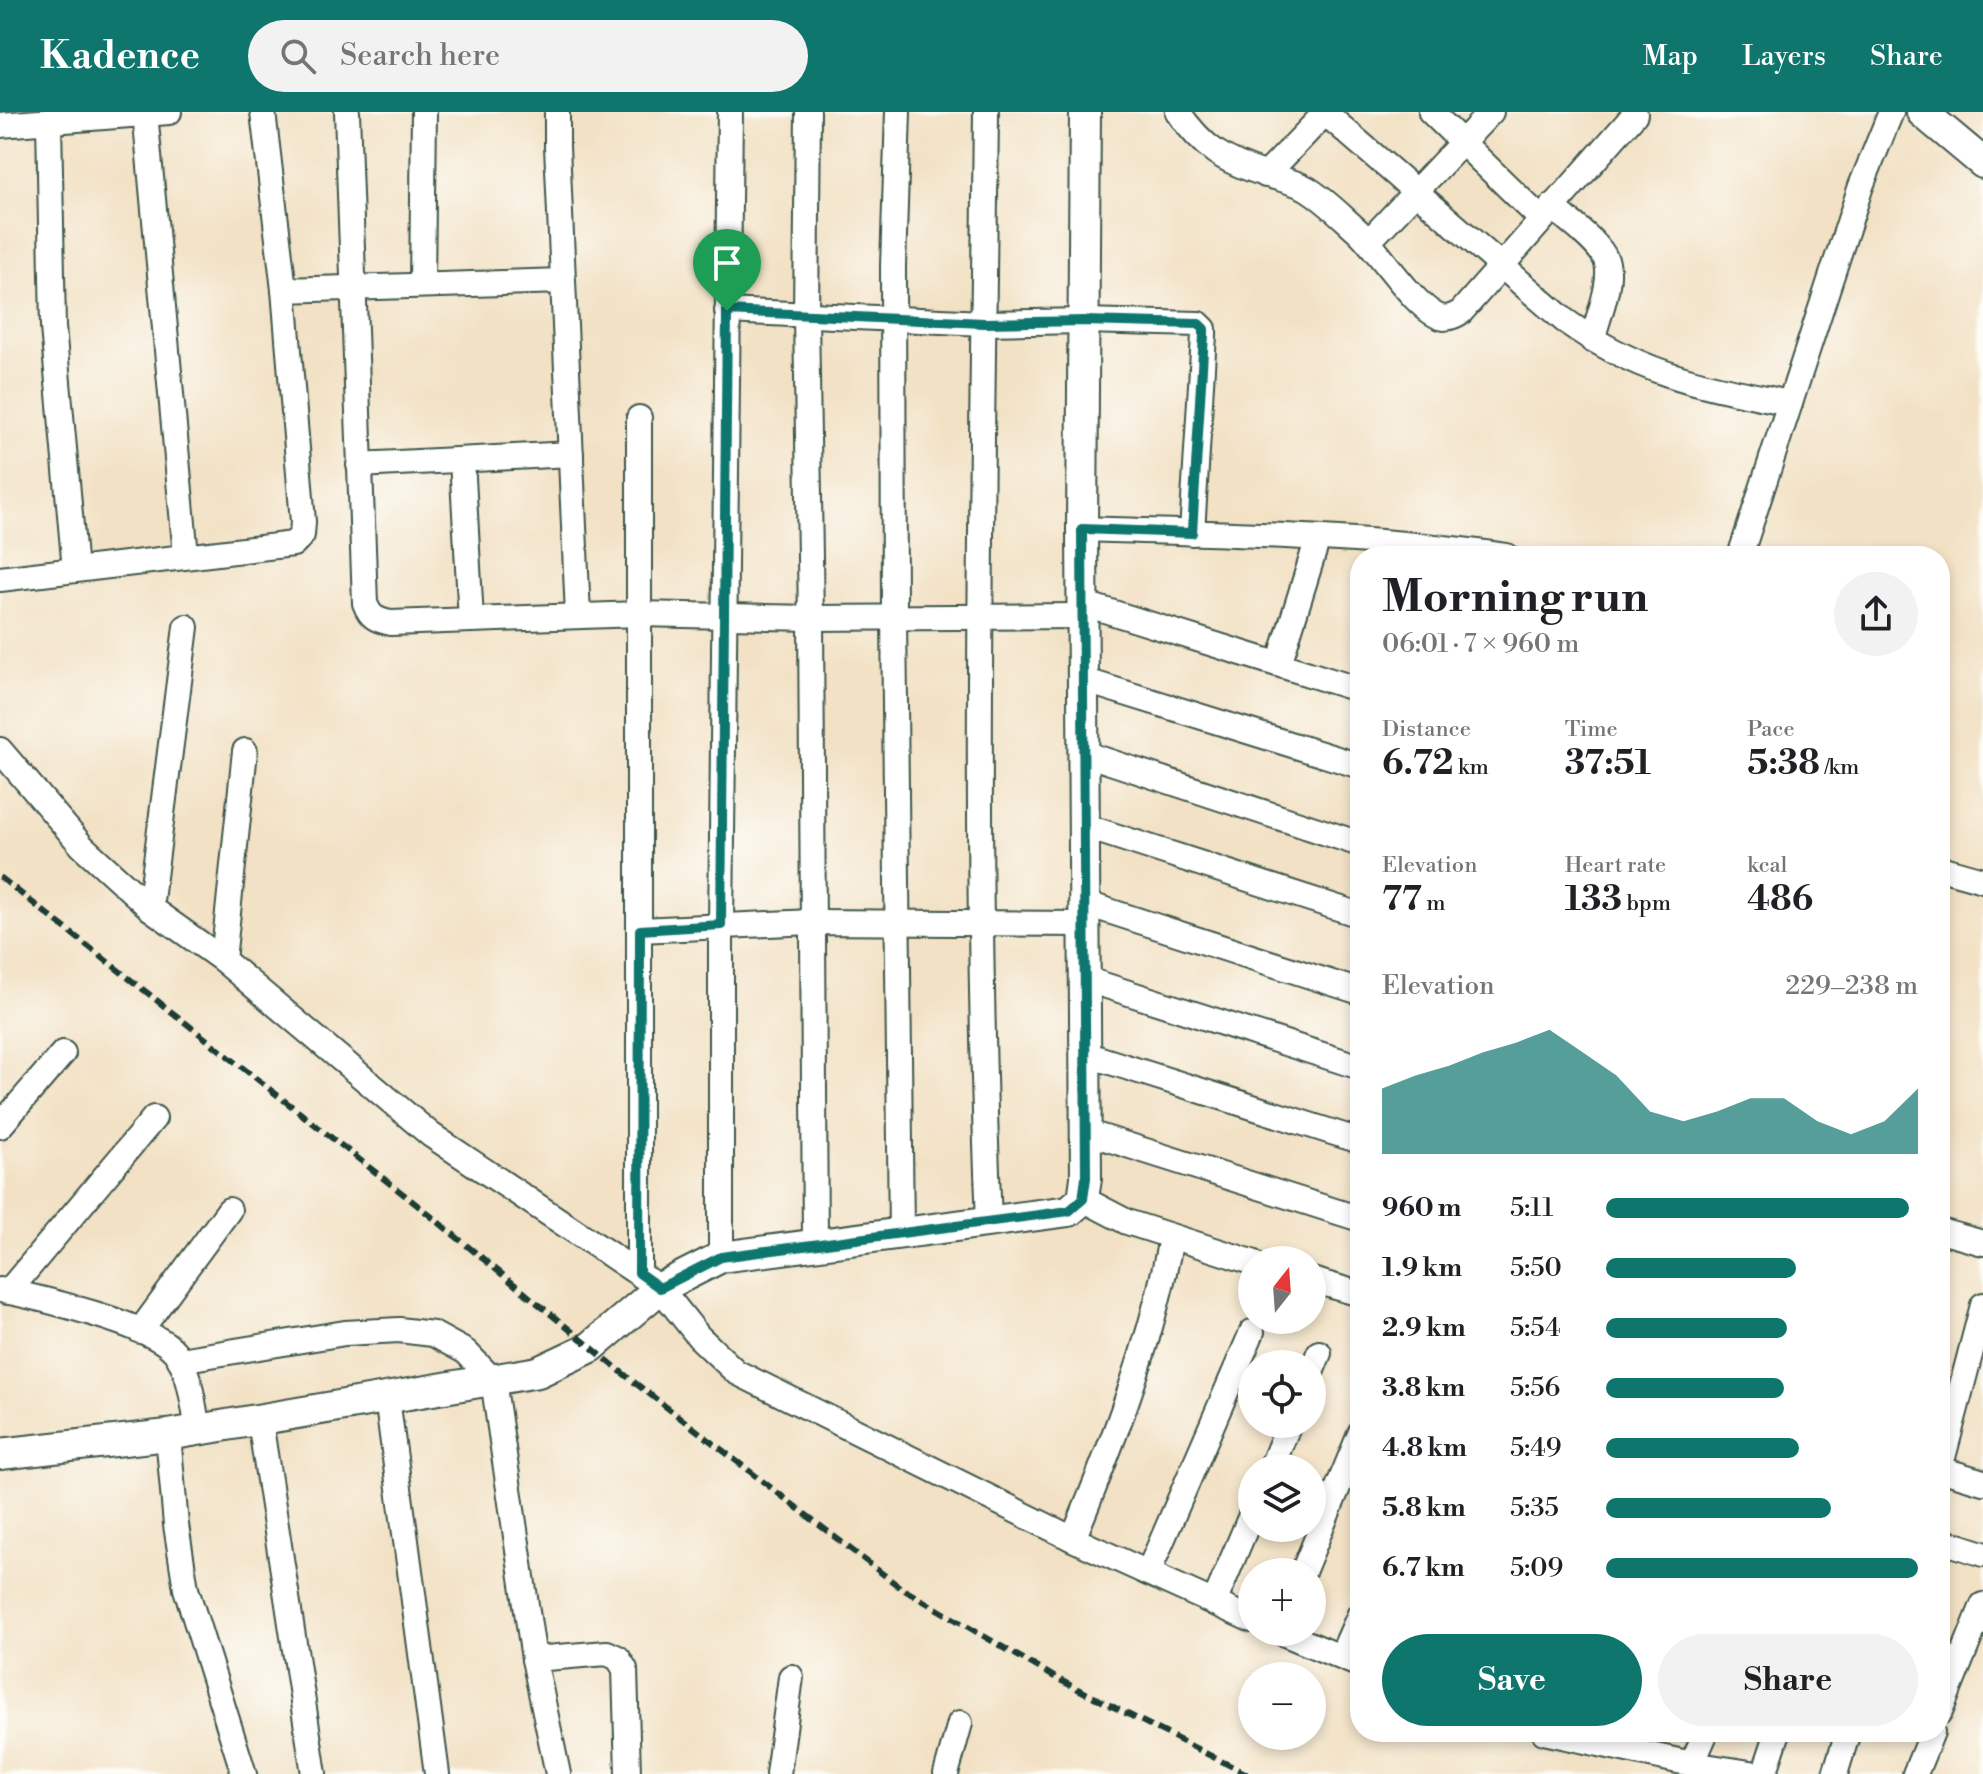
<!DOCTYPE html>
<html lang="en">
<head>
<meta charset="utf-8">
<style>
	body { margin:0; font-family:"Libre Bodoni",serif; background:#f2f2f2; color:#202124; height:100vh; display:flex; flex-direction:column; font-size:30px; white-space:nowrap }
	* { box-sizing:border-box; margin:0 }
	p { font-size:26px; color:#757577 }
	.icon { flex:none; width:44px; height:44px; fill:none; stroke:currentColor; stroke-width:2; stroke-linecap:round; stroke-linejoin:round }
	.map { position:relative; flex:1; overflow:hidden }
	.drawer { position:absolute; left:1350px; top:434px; width:600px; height:1196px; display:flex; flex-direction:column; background:#fff; border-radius:32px; box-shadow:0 4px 12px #0003 }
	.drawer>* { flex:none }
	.needle { width:52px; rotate:17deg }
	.buttons { position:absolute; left:1238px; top:1134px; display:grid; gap:16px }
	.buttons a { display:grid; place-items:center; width:88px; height:88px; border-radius:50%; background:#fff; box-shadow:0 4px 12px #0003; font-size:40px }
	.pin { position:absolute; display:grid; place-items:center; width:68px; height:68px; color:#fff; margin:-82px -34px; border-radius:50% 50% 50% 0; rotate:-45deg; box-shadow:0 0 8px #0007 }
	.pin .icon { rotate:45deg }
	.round { display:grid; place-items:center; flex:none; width:84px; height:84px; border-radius:42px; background:#f2f2f2 }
	.overview { display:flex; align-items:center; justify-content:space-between; height:136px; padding:0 32px }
	h1 { font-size:44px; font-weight:800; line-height:60px }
	.figures { display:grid; grid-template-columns:repeat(3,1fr); gap:12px; height:136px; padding:8px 32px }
	.figures div { display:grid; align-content:center }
	.figures b { font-size:34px; font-weight:800 }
	.figures small { font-size:22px; font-weight:400 }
	.figures p { font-size:22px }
	.chart { height:224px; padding:16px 32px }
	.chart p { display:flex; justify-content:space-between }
	.chart svg { width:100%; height:144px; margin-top:8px; fill:#0f766e; opacity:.7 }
	.cta { display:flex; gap:16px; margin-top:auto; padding:16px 32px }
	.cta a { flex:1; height:92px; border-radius:48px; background:#0f766e; color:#fff; font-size:32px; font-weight:800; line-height:92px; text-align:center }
	.cta a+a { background:#f2f2f2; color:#202124 }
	ul { padding:0 32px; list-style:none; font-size:26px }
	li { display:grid; grid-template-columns:128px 96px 1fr; align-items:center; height:60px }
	li i { height:20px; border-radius:10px; background:#0f766e }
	header { display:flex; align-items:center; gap:48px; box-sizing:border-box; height:112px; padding:0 40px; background:#0f766e; color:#fff }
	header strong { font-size:38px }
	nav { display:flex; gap:44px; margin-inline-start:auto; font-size:28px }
	.search { width:560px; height:72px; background:#f2f2f2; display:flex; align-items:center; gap:20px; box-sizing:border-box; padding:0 28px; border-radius:44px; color:#757577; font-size:30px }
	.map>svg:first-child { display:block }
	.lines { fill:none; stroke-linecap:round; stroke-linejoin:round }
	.minor-casing { stroke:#3f564a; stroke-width:28 }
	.tertiary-casing { stroke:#3f564a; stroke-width:34 }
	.minor { stroke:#fff; stroke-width:24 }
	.tertiary { stroke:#fff; stroke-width:30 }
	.rail { stroke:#1f3d34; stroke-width:6; stroke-dasharray:12 6; stroke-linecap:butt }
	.route-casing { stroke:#fff; stroke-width:16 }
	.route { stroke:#0f766e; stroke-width:10 }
</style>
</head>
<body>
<header>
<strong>Kadence</strong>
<div class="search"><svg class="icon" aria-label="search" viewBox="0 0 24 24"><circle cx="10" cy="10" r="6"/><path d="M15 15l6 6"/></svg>Search here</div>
<nav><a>Map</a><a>Layers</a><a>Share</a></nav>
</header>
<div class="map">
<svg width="1983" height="1662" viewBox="0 0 1983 1662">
	<rect width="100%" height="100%" fill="#fdfcf7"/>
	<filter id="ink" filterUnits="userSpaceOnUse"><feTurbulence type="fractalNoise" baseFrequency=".0125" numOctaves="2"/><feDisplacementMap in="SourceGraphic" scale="16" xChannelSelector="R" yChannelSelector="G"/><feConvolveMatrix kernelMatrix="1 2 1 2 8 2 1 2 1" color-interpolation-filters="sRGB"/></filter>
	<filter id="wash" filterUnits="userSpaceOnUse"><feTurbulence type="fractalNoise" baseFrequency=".006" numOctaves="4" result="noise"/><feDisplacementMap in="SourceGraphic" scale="32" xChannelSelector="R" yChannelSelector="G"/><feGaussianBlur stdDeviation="1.8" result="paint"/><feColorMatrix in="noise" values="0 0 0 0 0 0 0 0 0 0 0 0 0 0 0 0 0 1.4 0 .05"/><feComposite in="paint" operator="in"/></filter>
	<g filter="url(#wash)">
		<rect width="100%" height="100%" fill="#f2e1c4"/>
	</g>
	<g filter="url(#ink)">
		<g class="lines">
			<defs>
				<g id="minor">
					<polyline points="145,0 186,444"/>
					<path d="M347 0 365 491C370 505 376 508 391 511L639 502 811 506 1082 504"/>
					<polyline points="557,0 557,34 578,504"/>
					<polyline points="808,0 806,204 811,506 815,1133"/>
					<polyline points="898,0 893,154 894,504 901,1121"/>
					<path d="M986 0C982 370 973 740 989 1110"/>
					<path d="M1178 0C1203 36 1223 49 1265 62 1279 67 1293 69 1306 76 1325 87 1342 105 1358 119 1379 138 1418 202 1444 206 1451 206 1456 203 1461 200L1635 2"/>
					<polyline points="1431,0 1541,107"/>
					<path d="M1325 1 1564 208C1640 263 1701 273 1790 291"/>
					<polyline points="49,9 53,215 75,458"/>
					<polyline points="0,13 169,0"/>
					<polyline points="1266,63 1326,0"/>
					<path d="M1552 94C1567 108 1599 130 1606 148 1614 168 1597 208 1592 228"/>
					<polyline points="1369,129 1491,0"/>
					<polyline points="422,173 424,0"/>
					<polyline points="284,178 563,169"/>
					<polyline points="727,199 984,211 1084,209 1199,212 1204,217 1204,223 1192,421"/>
					<polyline points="462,348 471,508"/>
					<polyline points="359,353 571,342"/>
					<path d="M1082 417C1223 422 1366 423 1507 444"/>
					<polyline points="1740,444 1861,74 1891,0"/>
					<polyline points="0,467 293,432 302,423 303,410 284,178 263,0"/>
					<polyline points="1082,491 1360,578"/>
					<polyline points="1279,552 1318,426"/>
					<polyline points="1083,568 1360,654"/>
					<polyline points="0,638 82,734 150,796 223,848 431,1023 660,1176 699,1225 736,1260 1073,1427 1252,1508"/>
					<polyline points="1083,641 1360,732"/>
					<polyline points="1084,714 1360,803"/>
					<polyline points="1940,756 1983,768"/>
					<polyline points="1084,791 1360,880"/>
					<polyline points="150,796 186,515"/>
					<polyline points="640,818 812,810 1084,812"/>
					<polyline points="223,848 245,639"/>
					<polyline points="1085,867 1360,955"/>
					<polyline points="1085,942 1360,1029"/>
					<polyline points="0,1014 63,941"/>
					<polyline points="1086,1020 1360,1107"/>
					<polyline points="1083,1087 1127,1110 1252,1150"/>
					<polyline points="1940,1119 1983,1131"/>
					<polyline points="721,1145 721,813 730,0"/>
					<polyline points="639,1161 639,306"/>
					<polyline points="1312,1168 1360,1182"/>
					<path d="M0 1178C36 1185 154 1213 175 1240 191 1260 193 1293 198 1317"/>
					<polyline points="8,1180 154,1006"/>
					<polyline points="1983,1193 1940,1357 1983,1370"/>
					<polyline points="140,1219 229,1098"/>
					<polyline points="180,1248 345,1221 399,1218 433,1222 466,1240 493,1268 534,1547 558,1662"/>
					<polyline points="1312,1258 1319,1241"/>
					<polyline points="387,1286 437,1662"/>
					<polyline points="260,1309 314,1662"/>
					<polyline points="168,1323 176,1413 186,1477 244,1662"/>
					<polyline points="1271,1356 1289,1312"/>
					<path d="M1073 1427C1113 1330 1152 1230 1171 1126"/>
					<polyline points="1940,1428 1983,1442"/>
					<polyline points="1303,1460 1360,1322"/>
					<polyline points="1148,1461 1252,1220"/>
					<polyline points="1214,1491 1252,1401"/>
					<polyline points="1280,1520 1360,1553"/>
					<polyline points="1341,1545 1360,1502"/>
					<polyline points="534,1547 607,1541 618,1546 625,1557 628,1662"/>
					<polyline points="1940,1600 1983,1493"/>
					<polyline points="1544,1620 1692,1652 1757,1662"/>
					<polyline points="1692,1652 1706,1620"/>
					<polyline points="778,1662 791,1565"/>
					<polyline points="946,1662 960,1611"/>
					<polyline points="1764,1662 1778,1620"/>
					<polyline points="1835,1662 1848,1620"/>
					<polyline points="1915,1662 1932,1620"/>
				</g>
				<g id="tertiary">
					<polyline points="1922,0 1983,51"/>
					<polyline points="0,1342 168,1323 538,1260 591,1235 660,1176 721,1145 1069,1099 1083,1087 1086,1066 1082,417 1085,0"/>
				</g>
			</defs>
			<use href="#minor" class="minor-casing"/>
			<use href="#tertiary" class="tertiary-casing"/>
			<use href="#minor" class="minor"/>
			<use href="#tertiary" class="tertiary"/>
			<polyline class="rail" points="0,765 421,1096 630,1267 901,1476 1056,1566 1247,1662"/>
		</g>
	</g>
	<g class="lines" filter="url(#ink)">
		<defs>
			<polygon id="route" points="727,199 984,211 1084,209 1199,212 1204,217 1204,223 1192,421 1082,417 1086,1066 1083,1087 1069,1099 721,1145 660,1176 639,1161 640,818 721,813"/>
		</defs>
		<use href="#route" class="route-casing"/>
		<use href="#route" class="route"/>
	</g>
</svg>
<div class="buttons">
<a><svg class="needle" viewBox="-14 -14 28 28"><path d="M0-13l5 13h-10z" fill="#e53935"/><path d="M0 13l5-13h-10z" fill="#757577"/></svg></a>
<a><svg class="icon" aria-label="locate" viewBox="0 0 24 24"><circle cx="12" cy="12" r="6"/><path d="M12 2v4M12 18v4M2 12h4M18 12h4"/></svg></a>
<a><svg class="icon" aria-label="layers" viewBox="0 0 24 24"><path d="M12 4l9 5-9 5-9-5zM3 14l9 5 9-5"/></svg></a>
<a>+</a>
<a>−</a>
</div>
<div class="pin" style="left:727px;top:199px;background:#1e9e55"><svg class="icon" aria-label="arrive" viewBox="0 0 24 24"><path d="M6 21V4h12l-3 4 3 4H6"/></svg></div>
<section class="drawer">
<div class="overview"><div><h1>Morning run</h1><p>06:01 · 7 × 960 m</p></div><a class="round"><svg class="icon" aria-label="share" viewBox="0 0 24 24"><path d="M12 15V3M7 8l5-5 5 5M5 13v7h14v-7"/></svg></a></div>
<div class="figures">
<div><p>Distance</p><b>6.72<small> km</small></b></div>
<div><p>Time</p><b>37:51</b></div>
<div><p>Pace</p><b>5:38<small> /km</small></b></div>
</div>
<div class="figures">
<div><p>Elevation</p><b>77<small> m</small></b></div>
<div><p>Heart rate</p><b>133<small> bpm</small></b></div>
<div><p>kcal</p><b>486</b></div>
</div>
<div class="chart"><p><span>Elevation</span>229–238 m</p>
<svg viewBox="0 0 160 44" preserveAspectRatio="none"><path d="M0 44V24L10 20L20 17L30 13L40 10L50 6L60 13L70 20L80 31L90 34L100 31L110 27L120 27L130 34L140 38L150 34L160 24V44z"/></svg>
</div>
<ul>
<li><b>960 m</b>5:11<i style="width:97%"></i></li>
<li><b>1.9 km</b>5:50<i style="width:61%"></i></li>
<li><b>2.9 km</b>5:54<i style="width:58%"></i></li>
<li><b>3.8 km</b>5:56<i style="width:57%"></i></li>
<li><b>4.8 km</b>5:49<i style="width:62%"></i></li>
<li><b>5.8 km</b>5:35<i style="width:72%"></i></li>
<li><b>6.7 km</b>5:09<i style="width:100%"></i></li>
</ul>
<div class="cta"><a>Save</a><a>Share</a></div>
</section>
</div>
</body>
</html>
